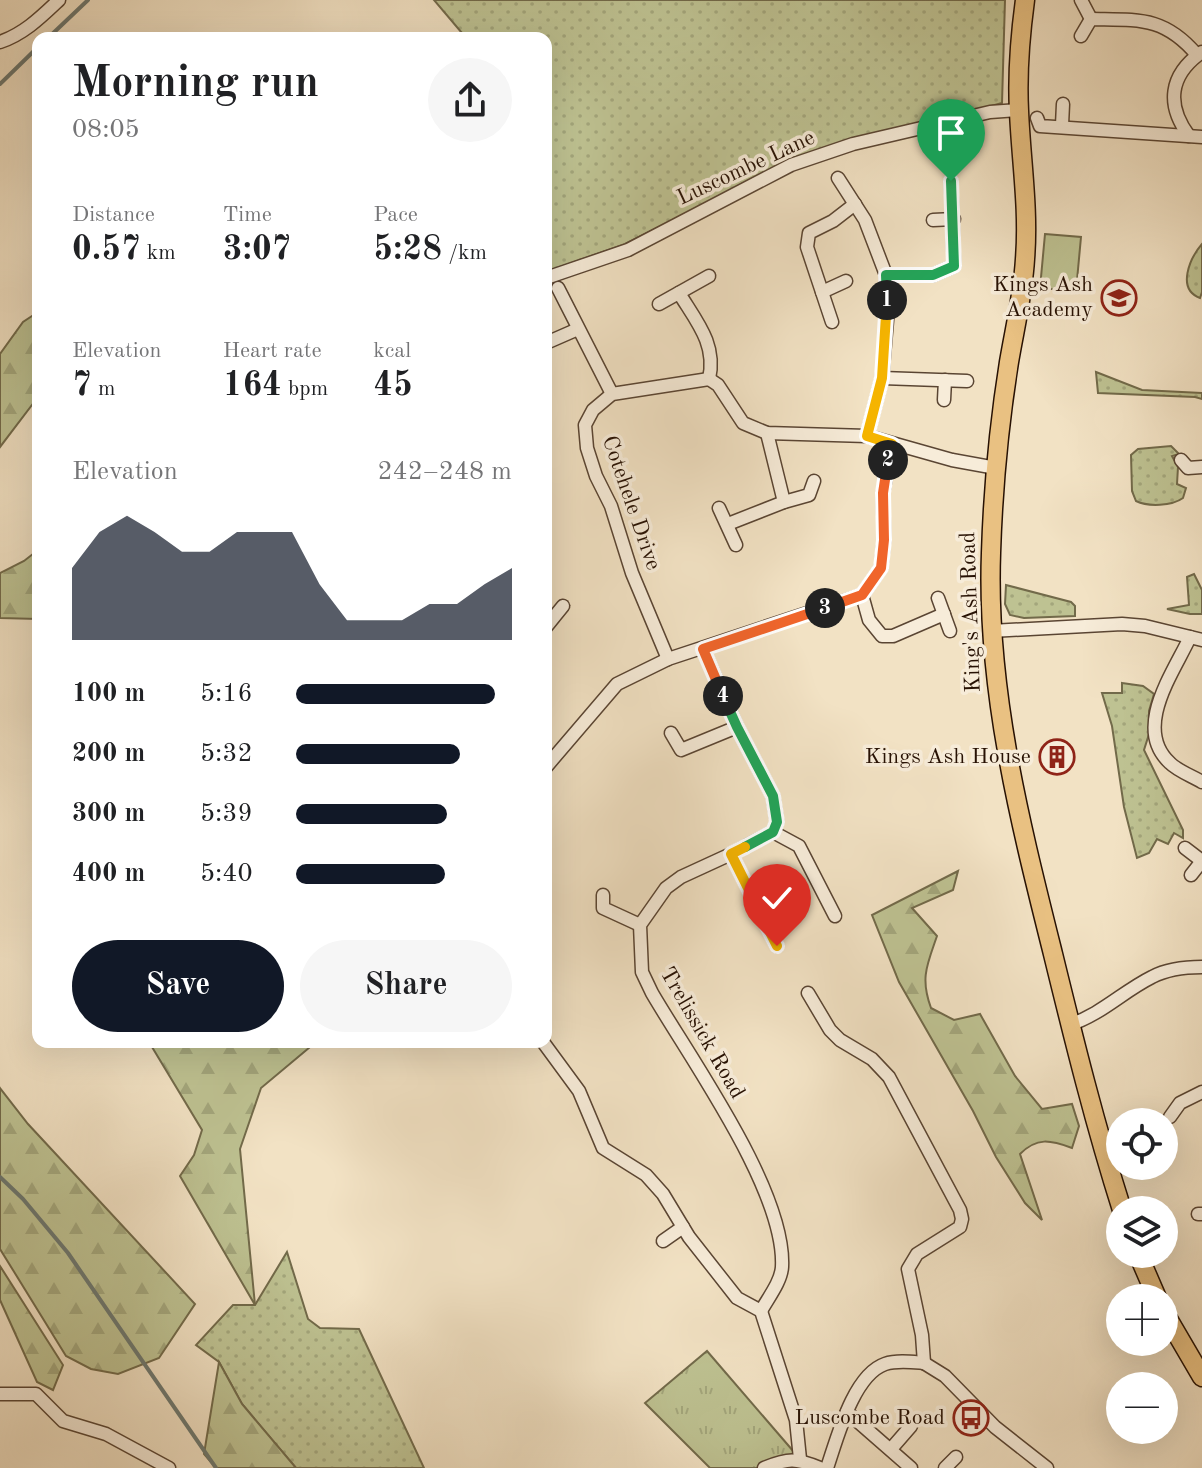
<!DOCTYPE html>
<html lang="en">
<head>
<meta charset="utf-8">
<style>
	body { margin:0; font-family:"Old Standard TT",serif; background:#f6f6f6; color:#202124; height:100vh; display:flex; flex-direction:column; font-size:30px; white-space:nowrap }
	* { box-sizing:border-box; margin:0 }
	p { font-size:26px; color:#757577 }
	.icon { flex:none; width:44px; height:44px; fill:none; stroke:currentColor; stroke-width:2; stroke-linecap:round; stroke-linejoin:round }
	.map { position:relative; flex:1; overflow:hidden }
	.side { position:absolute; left:32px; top:32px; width:520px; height:1016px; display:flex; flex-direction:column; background:#fff; border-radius:16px; box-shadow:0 8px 32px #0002 }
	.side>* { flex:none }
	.tools { position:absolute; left:1106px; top:1108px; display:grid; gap:16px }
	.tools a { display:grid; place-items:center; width:72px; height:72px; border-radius:50%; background:#fff; box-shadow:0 8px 32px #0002; font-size:40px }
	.pin { position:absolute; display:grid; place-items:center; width:68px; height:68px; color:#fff; margin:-82px -34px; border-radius:50% 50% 50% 0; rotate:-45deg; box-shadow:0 0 8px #0007 }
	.pin .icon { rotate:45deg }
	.km { position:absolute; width:40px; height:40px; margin:-20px; border-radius:50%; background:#222; color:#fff; font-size:22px; line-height:40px; text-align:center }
	.round { display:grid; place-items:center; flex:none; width:84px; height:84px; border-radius:42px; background:#f6f6f6 }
	.head { display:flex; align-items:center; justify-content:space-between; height:136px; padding:0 40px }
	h1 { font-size:44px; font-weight:700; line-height:60px }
	.metrics { display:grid; grid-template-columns:repeat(3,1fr); gap:12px; height:136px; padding:8px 40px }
	.metrics div { display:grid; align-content:center }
	.metrics b { font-size:34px; font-weight:700 }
	.metrics small { font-size:22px; font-weight:400 }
	.metrics p { font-size:22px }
	.chart { height:224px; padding:16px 40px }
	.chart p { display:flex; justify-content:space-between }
	.chart svg { width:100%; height:144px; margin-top:8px; fill:#111827; opacity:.7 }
	.cta { display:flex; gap:16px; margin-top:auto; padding:16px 40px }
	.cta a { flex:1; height:92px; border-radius:48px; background:#111827; color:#fff; font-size:32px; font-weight:700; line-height:92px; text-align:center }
	.cta a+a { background:#f6f6f6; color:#202124 }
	ul { padding:0 40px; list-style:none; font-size:26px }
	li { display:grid; grid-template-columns:128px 96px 1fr; align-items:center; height:60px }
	li i { height:20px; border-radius:10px; background:#111827 }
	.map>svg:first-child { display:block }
	.grass { fill:url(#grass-dots); stroke:#726a4a; stroke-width:2 }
	.forest { fill:url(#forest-firs); stroke:#726a4a; stroke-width:2 }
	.park { fill:url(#park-tufts); stroke:#726a4a; stroke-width:2 }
	.garden { fill:#bec292; stroke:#726a4a; stroke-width:2 }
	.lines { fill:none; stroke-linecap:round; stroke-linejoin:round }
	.stream { stroke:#6d7870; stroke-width:4 }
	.minor-casing { stroke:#5a4533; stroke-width:15 }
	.highway-casing { stroke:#271103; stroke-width:21 }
	.minor { stroke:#f7ecd9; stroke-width:12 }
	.highway { stroke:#e9c182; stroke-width:18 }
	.split-1-casing { stroke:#fff; stroke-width:16 }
	.split-2-casing { stroke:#fff; stroke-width:16 }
	.split-3-casing { stroke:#fff; stroke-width:16 }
	.split-4-casing { stroke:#fff; stroke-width:16 }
	.split-5-casing { stroke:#fff; stroke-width:16 }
	.split-6-casing { stroke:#fff; stroke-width:16 }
	.split-1 { stroke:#22a559; stroke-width:10 }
	.split-2 { stroke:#f5b400; stroke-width:10 }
	.split-3 { stroke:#f0652b; stroke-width:10 }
	.split-4 { stroke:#f0652b; stroke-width:10 }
	.split-5 { stroke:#22a559; stroke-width:10 }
	.split-6 { stroke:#f5b400; stroke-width:10 }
	.labels { text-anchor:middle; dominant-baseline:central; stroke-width:7; stroke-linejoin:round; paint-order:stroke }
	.street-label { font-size:22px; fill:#271103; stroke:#f7ecd9 }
	.poi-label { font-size:22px; fill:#271103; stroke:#f7ecd9; text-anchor:end }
</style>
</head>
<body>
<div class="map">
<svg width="1202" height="1468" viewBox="0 0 1202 1468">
	<defs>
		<pattern id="grass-dots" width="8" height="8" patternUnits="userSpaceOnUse" patternTransform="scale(2)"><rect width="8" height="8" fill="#bec292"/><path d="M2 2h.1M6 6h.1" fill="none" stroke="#a3a67c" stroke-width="1.8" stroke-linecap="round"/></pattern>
		<pattern id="forest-firs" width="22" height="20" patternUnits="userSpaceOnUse" patternTransform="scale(2)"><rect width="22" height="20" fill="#bec292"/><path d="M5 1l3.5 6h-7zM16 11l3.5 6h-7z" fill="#a3a67c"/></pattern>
		<pattern id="park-tufts" width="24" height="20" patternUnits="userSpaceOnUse" patternTransform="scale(2)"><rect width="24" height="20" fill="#bec292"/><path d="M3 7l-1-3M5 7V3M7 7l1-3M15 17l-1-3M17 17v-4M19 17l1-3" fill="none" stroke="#a3a67c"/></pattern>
	</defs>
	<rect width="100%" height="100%" fill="#f2e2c4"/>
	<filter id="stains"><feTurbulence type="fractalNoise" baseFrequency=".0025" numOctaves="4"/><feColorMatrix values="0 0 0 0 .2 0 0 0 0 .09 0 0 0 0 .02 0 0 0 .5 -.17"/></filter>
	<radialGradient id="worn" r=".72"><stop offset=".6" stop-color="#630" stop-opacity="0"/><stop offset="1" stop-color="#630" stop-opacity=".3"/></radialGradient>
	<g class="grass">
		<polygon points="434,0 1005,0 1002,103 790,161 625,244 546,272 546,38 457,38 462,33"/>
		<path d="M1202 244V292L1200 298C1176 289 1190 258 1202 244Z"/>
		<polygon points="1096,372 1142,390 1202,393 1202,399 1195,397 1098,393"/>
		<path d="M1171 446 1179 454 1172 456 1178 467 1177 484 1186 488 1183 498C1172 506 1148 507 1136 501L1132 491 1131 455 1138 449Z"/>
		<polygon points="1194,574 1202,590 1202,614 1190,614 1167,609 1189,605 1187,577"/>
		<polygon points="1006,585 1071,602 1075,606 1075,616 1024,618 1010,615 1005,604"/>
		<polygon points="1122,683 1143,686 1154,694 1149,711 1149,734 1144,750 1183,830 1183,838 1174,833 1168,844 1157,839 1149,853 1137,858 1124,807 1112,726 1102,693 1122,693"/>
		<polygon points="287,1252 308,1319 320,1328 359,1329 424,1468 296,1468 242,1404 219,1362 196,1345 233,1305 255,1305"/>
	</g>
	<g class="forest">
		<polygon points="38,312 38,397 0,447 0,354 23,322"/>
		<polygon points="38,550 38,619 0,618 0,573 24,561"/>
		<path d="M958 871 953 890 912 908 937 936C927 965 920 978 931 1008L954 1020 980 1014 1015 1076 1042 1109 1072 1104 1079 1126 1072 1148C1050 1140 1037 1137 1020 1154L1042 1220 1025 1203 996 1157 973 1111 899 982 872 915Z"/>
		<polygon points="149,1042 316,1042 261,1088 240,1149 255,1305 180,1176 194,1155 202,1130"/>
		<polygon points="0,1088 28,1124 195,1304 159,1358 118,1374 91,1369 66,1356 0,1249"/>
		<polygon points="0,1266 63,1365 53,1390 37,1382 0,1300"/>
		<polygon points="219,1362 242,1404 296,1468 216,1468 204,1454"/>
	</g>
	<polygon class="park" points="707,1351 800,1459 764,1468 710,1468 645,1403"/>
	<polygon class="garden" points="1045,234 1081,237 1076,291 1040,288"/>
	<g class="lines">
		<g class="stream">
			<polyline points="48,38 88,0"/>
			<polyline points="0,84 38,47"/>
			<polyline points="0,1177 23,1199 68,1253 216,1468"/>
		</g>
		<defs>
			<g id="minor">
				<polyline points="1081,0 1091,19"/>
				<path d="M1081 36 1091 19C1138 20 1164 16 1197 55"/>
				<path d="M0 42C24 34 41 17 59 0"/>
				<polyline points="1037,118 1040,126 1202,137"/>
				<polyline points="1062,125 1063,104"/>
				<path d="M1189 136C1166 105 1169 75 1202 52"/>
				<polyline points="838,178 865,220 886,275 888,309 882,378 867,436"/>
				<polyline points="933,220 954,219"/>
				<polyline points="886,275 933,275 954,266 951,181"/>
				<polyline points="546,278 628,250 791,165 853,144 990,112 1019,110"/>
				<polyline points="558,288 612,394"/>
				<polyline points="822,292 846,281"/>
				<path d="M679 293C696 321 717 344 709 379"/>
				<polyline points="659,304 709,276"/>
				<polyline points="832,322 807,247 809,233 833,221 855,204"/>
				<polyline points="546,343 578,329"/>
				<polyline points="882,378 967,381"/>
				<polyline points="944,400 945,380"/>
				<polyline points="767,433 784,502"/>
				<polyline points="1181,460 1188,468 1202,467"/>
				<polyline points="719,508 736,545"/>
				<polyline points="728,524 784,502 809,495 814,481"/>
				<polyline points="862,595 869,620 882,636 893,636 944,614"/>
				<polyline points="938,598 950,631"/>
				<polyline points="546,627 563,606"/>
				<polyline points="991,631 1122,624 1145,626 1202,640"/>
				<path d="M1190 637C1174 672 1132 728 1170 763 1178 771 1192 776 1202 782"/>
				<path d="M703 649 737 727 773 796 777 822 773 832 731 854 681 877 666 888 640 925 642 972 652 993C691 1060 786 1191 782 1267 781 1282 768 1298 761 1311"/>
				<polyline points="668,659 632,573 611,506 596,476 587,448 585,425 593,410 612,394 709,379 718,385 743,423 767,433 867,436 952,460 996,468"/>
				<polyline points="671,733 681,750 737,727"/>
				<polyline points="546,767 617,684 668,659 862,595 881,568 884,540 883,493 892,444"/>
				<polyline points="773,832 799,846 835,916"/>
				<polyline points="1185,848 1202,861"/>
				<polyline points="731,854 777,946"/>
				<polyline points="1191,875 1202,861"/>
				<polyline points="603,895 603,908 640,925"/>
				<polyline points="808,993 830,1030 840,1040 872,1059 889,1077 960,1210 962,1219 960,1227 917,1254 908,1269 922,1335 924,1363"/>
				<path d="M1069 1025C1102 1014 1122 992 1152 977 1167 969 1185 967 1202 967"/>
				<polyline points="543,1042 579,1091 603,1148 646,1175 663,1194 689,1237 737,1298 761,1311 796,1420 800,1459"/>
				<polyline points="1170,1117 1180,1103 1202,1092"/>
				<polyline points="1198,1214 1202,1214"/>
				<polyline points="663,1241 683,1227"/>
				<polyline points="924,1363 945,1376 995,1427 1047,1468"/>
				<polyline points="0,1394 36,1394 63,1421 106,1434 169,1468"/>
				<polyline points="847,1412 911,1468"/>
				<polyline points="891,1449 911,1426"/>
				<path d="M764 1468C788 1458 796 1458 820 1468"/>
				<path d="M827 1468C837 1439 853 1375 885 1364 897 1360 912 1362 924 1363"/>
				<polyline points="945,1468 956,1457"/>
			</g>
			<g id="highway">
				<path d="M1025 0C1020 37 1017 73 1019 111 1021 160 1029 209 1025 259 1023 294 1015 327 1009 362 999 425 993 489 991 553 986 689 1020 822 1053 954 1074 1040 1095 1125 1122 1210"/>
				<polyline points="1138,1254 1157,1298"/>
				<polyline points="1164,1312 1202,1377"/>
			</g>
		</defs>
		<use href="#minor" class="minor-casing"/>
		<use href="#highway" class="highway-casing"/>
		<use href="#minor" class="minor"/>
		<use href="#highway" class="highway"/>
	</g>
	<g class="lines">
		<defs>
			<polyline id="split-1" points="887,300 886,275 933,275 954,266 951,181"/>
			<polyline id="split-2" points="887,300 882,378 867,436 892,444 888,460"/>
			<polyline id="split-3" points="825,608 862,595 881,568 884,540 883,493 888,460"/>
			<polyline id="split-4" points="723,696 703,649 825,608"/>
			<polyline id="split-5" points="723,696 737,727 773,796 777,822 773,832 745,847"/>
			<polyline id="split-6" points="745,847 731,854 777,946"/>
		</defs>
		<use href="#split-1" class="split-1-casing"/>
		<use href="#split-2" class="split-2-casing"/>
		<use href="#split-3" class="split-3-casing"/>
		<use href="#split-4" class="split-4-casing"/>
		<use href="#split-5" class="split-5-casing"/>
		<use href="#split-6" class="split-6-casing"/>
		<use href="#split-1" class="split-1"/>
		<use href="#split-2" class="split-2"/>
		<use href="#split-3" class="split-3"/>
		<use href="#split-4" class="split-4"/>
		<use href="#split-5" class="split-5"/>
		<use href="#split-6" class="split-6"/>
	</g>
	<defs>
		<symbol id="school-ring" viewBox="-11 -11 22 22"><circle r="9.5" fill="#f7ecd9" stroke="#8f2418" stroke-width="1.5"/><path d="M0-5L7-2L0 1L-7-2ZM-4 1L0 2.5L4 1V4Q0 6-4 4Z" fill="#8f2418"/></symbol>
		<symbol id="building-ring" viewBox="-11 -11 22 22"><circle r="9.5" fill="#f7ecd9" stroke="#8f2418" stroke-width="1.5"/><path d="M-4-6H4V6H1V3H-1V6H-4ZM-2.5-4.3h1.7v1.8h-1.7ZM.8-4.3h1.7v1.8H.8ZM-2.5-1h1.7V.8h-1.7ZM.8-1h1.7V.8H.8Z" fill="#8f2418"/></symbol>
		<symbol id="bus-ring" viewBox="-11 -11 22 22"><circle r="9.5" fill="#f7ecd9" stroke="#8f2418" stroke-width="1.5"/><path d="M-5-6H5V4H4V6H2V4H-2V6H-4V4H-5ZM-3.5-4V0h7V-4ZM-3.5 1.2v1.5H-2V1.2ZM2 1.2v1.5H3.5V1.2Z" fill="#8f2418"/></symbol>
	</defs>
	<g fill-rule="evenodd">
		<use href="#school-ring" x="1099" y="278" width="40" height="40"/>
		<use href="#building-ring" x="1037" y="737" width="40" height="40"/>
		<use href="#bus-ring" x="951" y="1398" width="40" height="40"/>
	</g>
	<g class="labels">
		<g class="street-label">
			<text transform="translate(746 168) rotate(-25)">Luscombe Lane</text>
			<text transform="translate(631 503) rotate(71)">Cotehele Drive</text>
			<text transform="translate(971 612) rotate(-92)">King's Ash Road</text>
			<text transform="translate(702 1033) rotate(60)">Trelissick Road</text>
		</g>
		<g class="poi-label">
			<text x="1093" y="285">Kings Ash<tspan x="1093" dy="25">Academy</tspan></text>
			<text x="1031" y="757">Kings Ash House</text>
			<text x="945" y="1418">Luscombe Road</text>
		</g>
	</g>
	<rect width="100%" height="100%" filter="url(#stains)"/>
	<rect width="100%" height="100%" fill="url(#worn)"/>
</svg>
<div class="tools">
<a><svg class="icon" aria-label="locate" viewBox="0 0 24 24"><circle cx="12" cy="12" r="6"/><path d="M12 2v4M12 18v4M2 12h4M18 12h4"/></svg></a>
<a><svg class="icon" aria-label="layers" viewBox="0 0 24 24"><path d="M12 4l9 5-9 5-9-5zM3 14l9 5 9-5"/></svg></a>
<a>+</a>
<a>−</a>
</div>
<div class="pin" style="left:951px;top:181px;background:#1e9e55"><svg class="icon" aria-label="arrive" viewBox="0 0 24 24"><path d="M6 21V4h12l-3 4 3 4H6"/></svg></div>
<div class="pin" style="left:777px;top:946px;background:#d93025"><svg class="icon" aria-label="check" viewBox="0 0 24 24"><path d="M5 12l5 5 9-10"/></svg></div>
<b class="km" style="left:887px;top:300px">1</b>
<b class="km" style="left:888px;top:460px">2</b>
<b class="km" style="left:825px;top:608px">3</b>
<b class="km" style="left:723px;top:696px">4</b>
<section class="side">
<div class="head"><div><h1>Morning run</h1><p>08:05</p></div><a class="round"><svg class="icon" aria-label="share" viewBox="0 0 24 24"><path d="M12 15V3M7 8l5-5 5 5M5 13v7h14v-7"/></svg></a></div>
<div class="metrics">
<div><p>Distance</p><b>0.57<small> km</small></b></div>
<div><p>Time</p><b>3:07</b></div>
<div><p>Pace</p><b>5:28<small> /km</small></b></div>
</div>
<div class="metrics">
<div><p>Elevation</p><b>7<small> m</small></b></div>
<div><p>Heart rate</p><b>164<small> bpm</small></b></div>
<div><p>kcal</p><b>45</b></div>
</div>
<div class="chart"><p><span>Elevation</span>242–248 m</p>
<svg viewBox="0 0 160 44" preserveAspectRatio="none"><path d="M0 44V22L10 11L20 6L30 11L40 17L50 17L60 11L70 11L80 11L90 27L100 38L110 38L120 38L130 33L140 33L150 27L160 22V44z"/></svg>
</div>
<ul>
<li><b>100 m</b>5:16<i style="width:92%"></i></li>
<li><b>200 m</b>5:32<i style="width:76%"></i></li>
<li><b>300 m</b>5:39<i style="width:70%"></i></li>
<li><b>400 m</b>5:40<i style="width:69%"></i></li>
</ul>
<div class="cta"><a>Save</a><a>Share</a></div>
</section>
</div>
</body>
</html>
